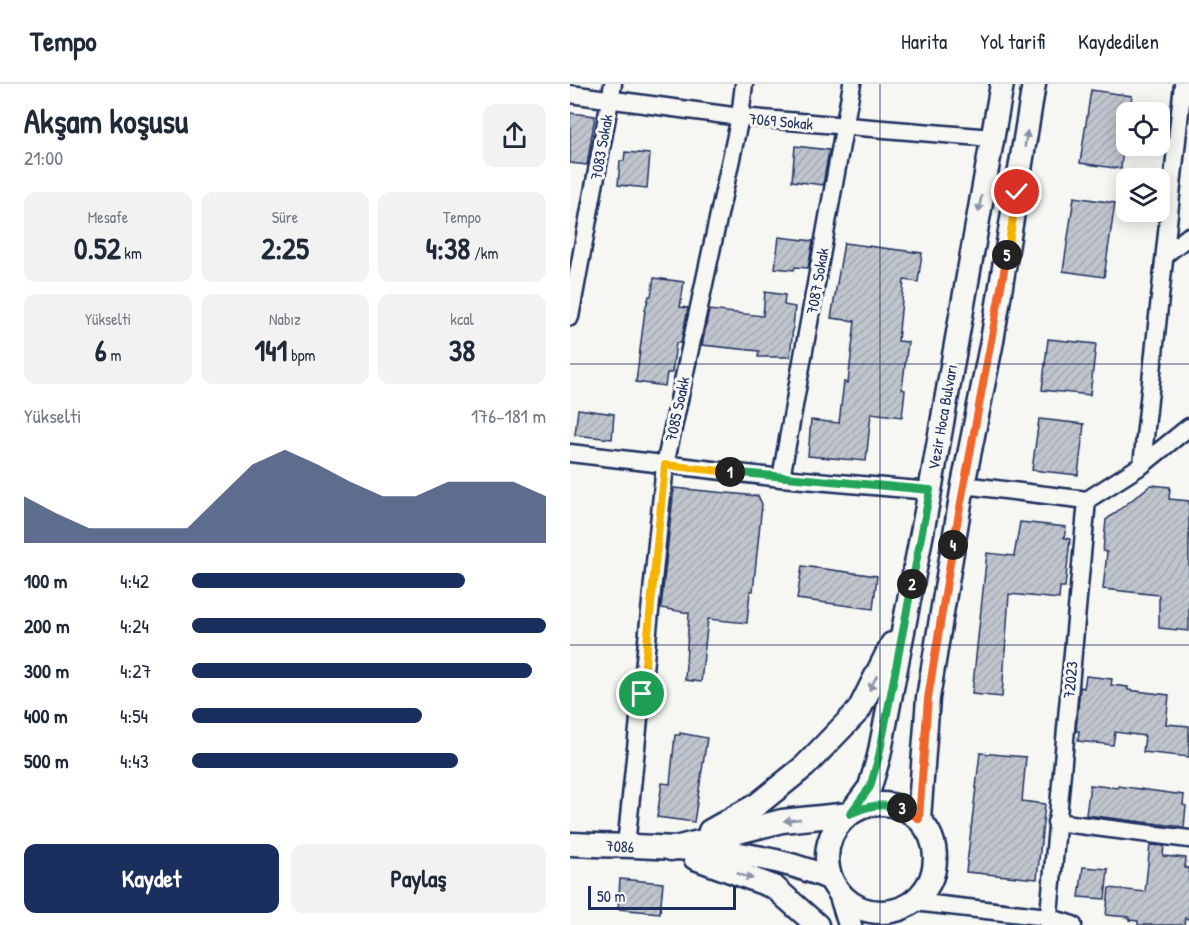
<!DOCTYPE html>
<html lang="tr">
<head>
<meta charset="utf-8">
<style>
	body { margin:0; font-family:"Patrick Hand",sans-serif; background:#f2f2f3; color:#1f2937; height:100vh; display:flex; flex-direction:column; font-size:22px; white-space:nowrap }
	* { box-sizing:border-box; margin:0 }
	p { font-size:20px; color:#747a83 }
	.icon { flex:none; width:33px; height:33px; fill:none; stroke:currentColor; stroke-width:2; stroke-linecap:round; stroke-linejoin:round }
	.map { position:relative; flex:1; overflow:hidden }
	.drawer { display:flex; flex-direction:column; background:#fff; width:570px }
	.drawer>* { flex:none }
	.controls { position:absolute; left:546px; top:18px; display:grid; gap:12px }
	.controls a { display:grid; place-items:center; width:54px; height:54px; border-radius:12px; background:#fff; box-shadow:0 3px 15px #0003; font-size:30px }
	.scale { position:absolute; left:18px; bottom:15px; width:148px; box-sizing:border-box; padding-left:6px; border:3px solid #1b2f5e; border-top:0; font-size:16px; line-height:21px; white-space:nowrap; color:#1b2f5e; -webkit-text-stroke:4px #f6f6f2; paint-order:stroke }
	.pin { position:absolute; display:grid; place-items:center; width:51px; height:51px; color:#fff; margin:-26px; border:3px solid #fff; border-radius:50%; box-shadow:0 2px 6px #0007 }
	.km { position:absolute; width:30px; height:30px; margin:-15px; border-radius:50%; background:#222; color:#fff; font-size:16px; line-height:30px; text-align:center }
	.round { display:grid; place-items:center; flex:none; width:63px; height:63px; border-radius:12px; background:#f2f2f3 }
	.head { display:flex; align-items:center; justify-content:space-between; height:102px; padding:0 24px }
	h1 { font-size:33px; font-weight:700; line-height:45px }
	.metrics { display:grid; grid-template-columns:repeat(3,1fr); gap:9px; height:102px; padding:6px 24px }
	.metrics div { display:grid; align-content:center; border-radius:12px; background:#f2f2f3; text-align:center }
	.metrics b { font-size:30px; font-weight:700 }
	.metrics small { font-size:16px; font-weight:400 }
	.metrics p { font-size:16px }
	.chart { height:168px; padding:12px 24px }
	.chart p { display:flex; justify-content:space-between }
	.chart svg { width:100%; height:108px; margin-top:6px; fill:#1b2f5e; opacity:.7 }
	.action { display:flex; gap:12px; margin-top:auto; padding:12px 24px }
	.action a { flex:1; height:69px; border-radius:12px; background:#1b2f5e; color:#fff; font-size:24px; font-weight:700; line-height:69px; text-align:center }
	.action a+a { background:#f2f2f3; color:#1f2937 }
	ul { padding:0 24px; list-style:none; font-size:20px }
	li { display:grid; grid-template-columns:96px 72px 1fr; align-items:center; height:45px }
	li i { height:15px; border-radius:8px; background:#1b2f5e }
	header { display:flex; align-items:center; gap:36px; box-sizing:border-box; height:84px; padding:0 30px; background:#fff; border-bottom:2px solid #e0e1e3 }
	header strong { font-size:28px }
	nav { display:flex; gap:33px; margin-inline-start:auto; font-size:21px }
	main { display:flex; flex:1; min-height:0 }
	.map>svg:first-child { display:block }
	.building { fill:url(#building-hatch); stroke:#1b2f5e; stroke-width:1.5 }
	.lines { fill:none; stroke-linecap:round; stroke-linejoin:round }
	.street-casing { stroke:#1b2f5e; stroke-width:21 }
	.secondary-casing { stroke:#1b2f5e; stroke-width:27 }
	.street { stroke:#f6f6f2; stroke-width:16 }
	.secondary { stroke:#f6f6f2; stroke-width:22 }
	.oneway { fill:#8892a8 }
	.split-1-casing { stroke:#fff; stroke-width:12 }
	.split-2-casing { stroke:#fff; stroke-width:12 }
	.split-3-casing { stroke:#fff; stroke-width:12 }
	.split-4-casing { stroke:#fff; stroke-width:12 }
	.split-5-casing { stroke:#fff; stroke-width:12 }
	.split-6-casing { stroke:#fff; stroke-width:12 }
	.split-1 { stroke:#f5b400; stroke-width:8 }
	.split-2 { stroke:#22a559; stroke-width:8 }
	.split-3 { stroke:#22a559; stroke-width:8 }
	.split-4 { stroke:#f0652b; stroke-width:8 }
	.split-5 { stroke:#f0652b; stroke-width:8 }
	.split-6 { stroke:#f5b400; stroke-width:8 }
	.grid { fill:none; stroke:#1b2f5e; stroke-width:1.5; stroke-opacity:0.55 }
	.labels { text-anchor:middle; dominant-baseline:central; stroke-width:6; stroke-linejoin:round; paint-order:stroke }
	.street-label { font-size:16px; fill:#1b2f5e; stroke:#f6f6f2 }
</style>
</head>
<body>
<header>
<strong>Tempo</strong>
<nav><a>Harita</a><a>Yol tarifi</a><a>Kaydedilen</a></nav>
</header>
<main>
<section class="drawer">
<div class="head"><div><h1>Akşam koşusu</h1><p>21:00</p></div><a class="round"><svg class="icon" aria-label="share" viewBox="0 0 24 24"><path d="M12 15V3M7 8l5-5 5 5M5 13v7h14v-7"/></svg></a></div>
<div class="metrics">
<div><p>Mesafe</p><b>0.52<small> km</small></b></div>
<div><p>Süre</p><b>2:25</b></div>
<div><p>Tempo</p><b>4:38<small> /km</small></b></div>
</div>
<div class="metrics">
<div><p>Yükselti</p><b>6<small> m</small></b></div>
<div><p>Nabız</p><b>141<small> bpm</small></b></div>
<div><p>kcal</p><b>38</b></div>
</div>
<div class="chart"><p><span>Yükselti</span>176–181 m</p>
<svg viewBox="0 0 160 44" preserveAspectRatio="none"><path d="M0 44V25L10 32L20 38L30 38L40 38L50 38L60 25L70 12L80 6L90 12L100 19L110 25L120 25L130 19L140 19L150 19L160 25V44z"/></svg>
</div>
<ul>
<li><b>100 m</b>4:42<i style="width:77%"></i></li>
<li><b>200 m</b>4:24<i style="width:100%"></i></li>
<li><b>300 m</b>4:27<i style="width:96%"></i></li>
<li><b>400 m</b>4:54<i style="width:65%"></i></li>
<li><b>500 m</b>4:43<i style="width:75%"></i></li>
</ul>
<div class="action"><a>Kaydet</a><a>Paylaş</a></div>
</section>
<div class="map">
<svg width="619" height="841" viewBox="0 0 619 841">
	<defs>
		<pattern id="building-hatch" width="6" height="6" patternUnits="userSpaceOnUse" patternTransform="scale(1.5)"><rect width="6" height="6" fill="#c0c4cd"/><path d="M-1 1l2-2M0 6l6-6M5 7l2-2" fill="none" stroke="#a4a9b2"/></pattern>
	</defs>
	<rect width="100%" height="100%" fill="#f6f6f2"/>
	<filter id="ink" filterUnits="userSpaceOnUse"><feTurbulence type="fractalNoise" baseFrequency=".0167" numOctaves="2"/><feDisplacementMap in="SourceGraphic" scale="12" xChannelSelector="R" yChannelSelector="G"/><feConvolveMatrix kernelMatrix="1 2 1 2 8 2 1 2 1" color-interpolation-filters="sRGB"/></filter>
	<g filter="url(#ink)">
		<g class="building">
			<polygon points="521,6 562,12 560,28 556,28 551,85 510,79"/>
			<polygon points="0,29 25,32 17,81 0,79"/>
			<polygon points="225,62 259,66 253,101 222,97"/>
			<polygon points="55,68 80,70 77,104 48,101 50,77 54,77"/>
			<polygon points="504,113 545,119 534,193 493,187"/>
			<polygon points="209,153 243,157 238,184 225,183 224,186 205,184"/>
			<polygon points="274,159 352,169 348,198 334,196 328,257 338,258 332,305 335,306 332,333 301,329 296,377 238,372 241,336 269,339 274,298 278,299 285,237 261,234"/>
			<polygon points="84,194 114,198 110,223 118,224 111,259 106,259 102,289 97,289 95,302 66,298 75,226 79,212 81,212"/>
			<polygon points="195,208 215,211 214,221 225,223 220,273 188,273 189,267 132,261 139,226 193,232"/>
			<polygon points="478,255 526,260 520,311 472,306"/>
			<polygon points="8,325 44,330 42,355 5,351"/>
			<polygon points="469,335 514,340 508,391 462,386"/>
			<polygon points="581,401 600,403 599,415 619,417 619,547 589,544 589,511 533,505 537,468 533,467 536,436"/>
			<polygon points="104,404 188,412 192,420 183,507 180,507 177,539 138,535 131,598 115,596 119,529 91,524"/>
			<polygon points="450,438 496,443 494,454 500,455 495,503 490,503 489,515 439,510 432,613 402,610 417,469 444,472"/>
			<polygon points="232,482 307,492 303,525 227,515"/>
			<polygon points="516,592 542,595 541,601 558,603 558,606 599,611 596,640 619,642 619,673 573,668 575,652 545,648 543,661 508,657 509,647 506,647 510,603 514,604"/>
			<polygon points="110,649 137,654 124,738 87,733 92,699 100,700 105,651 110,651"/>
			<polygon points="410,669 456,673 452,717 475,720 467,795 396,788"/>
			<polygon points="520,701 548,704 548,702 614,711 613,721 616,722 614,743 516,731"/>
			<polygon points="580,761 594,762 593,772 616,774 615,784 619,784 619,835 615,834 614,841 568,841 568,837 559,836 559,833 536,831 539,804 575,808"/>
			<polygon points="513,783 538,785 535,815 509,813"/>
			<polygon points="50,795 93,799 90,829 48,825"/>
		</g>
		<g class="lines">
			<defs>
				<g id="street">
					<polyline points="0,10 170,33 422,54"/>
					<polyline points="596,170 619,152"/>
					<polyline points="0,233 43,0"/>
					<polyline points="0,369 211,394 360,407"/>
					<polyline points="572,381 613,0"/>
					<polyline points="211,394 282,0"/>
					<polyline points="393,401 517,416"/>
					<polyline points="486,738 619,755"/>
					<polyline points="56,762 95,381 170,33 174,0"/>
					<polyline points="344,818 478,833 503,841"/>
					<polyline points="478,841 517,416 572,381 619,343"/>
				</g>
				<g id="secondary">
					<circle cx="311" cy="774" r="54"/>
					<polyline points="349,735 358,614 393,401 422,257 464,0"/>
					<polyline points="140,747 188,720 235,682 289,626 322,560"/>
					<path d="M0 760C87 764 181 760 261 795"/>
					<polyline points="101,765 212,737 280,730 300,703 309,672 360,407 432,0"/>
					<polyline points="125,774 204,803 247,841"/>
					<polyline points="270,809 280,841"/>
				</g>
			</defs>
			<use href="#street" class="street-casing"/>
			<use href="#secondary" class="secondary-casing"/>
			<use href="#street" class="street"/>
			<use href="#secondary" class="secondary"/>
		</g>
		<defs><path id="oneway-solid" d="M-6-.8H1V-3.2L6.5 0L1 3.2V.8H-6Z" transform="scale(1.5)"/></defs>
		<g class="oneway">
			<use href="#oneway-solid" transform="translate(456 55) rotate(-81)"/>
			<use href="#oneway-solid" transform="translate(410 120) rotate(100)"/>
			<use href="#oneway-solid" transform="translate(303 599) rotate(117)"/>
			<use href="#oneway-solid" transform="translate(222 736) rotate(174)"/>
			<use href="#oneway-solid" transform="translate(175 792) rotate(20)"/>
		</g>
	</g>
	<g class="lines" filter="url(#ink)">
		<defs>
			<polyline id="split-1" points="72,610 95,381 160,388"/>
			<polyline id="split-2" points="160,388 360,406 342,500"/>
			<path id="split-3" d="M332 724C312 719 299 721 280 730L300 703 309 672 342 500"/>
			<polyline id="split-4" points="332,724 349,735 358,614 383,461"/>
			<polyline id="split-5" points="383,461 437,171"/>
			<polyline id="split-6" points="437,171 447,108"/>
		</defs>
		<use href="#split-1" class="split-1-casing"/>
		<use href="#split-2" class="split-2-casing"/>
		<use href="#split-3" class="split-3-casing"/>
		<use href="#split-4" class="split-4-casing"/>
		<use href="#split-5" class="split-5-casing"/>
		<use href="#split-6" class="split-6-casing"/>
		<use href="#split-1" class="split-1"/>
		<use href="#split-2" class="split-2"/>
		<use href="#split-3" class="split-3"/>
		<use href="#split-4" class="split-4"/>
		<use href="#split-5" class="split-5"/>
		<use href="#split-6" class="split-6"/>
	</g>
	<path class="grid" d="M310 0V841M0 280H619M0 561H619"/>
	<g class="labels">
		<g class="street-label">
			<text transform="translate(211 37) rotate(5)">7069 Sokak</text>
			<text transform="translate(31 63) rotate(-80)">7083 Sokak</text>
			<text transform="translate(247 197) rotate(-80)">7087 Sokak</text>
			<text transform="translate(107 325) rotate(-78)">7085 Soakk</text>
			<text transform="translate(372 333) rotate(-80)">Vezir Hoca Bulvarı</text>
			<text transform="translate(500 596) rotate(-85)">72023</text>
			<text transform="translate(50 762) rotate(3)">7086</text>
		</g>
	</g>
</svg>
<div class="controls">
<a><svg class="icon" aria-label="locate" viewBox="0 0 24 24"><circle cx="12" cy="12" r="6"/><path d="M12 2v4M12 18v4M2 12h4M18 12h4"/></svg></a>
<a><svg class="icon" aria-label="layers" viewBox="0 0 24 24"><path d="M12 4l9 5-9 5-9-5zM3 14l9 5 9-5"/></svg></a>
</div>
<div class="scale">50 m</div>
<div class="pin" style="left:72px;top:610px;background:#1e9e55"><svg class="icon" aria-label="arrive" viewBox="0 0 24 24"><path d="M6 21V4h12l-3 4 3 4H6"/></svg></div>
<div class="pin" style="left:447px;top:108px;background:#d93025"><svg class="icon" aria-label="check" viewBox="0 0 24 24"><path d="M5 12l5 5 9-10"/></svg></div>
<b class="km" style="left:160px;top:388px">1</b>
<b class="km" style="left:342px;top:500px">2</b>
<b class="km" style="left:332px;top:724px">3</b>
<b class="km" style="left:383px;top:461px">4</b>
<b class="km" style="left:437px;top:171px">5</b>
</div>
</main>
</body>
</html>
